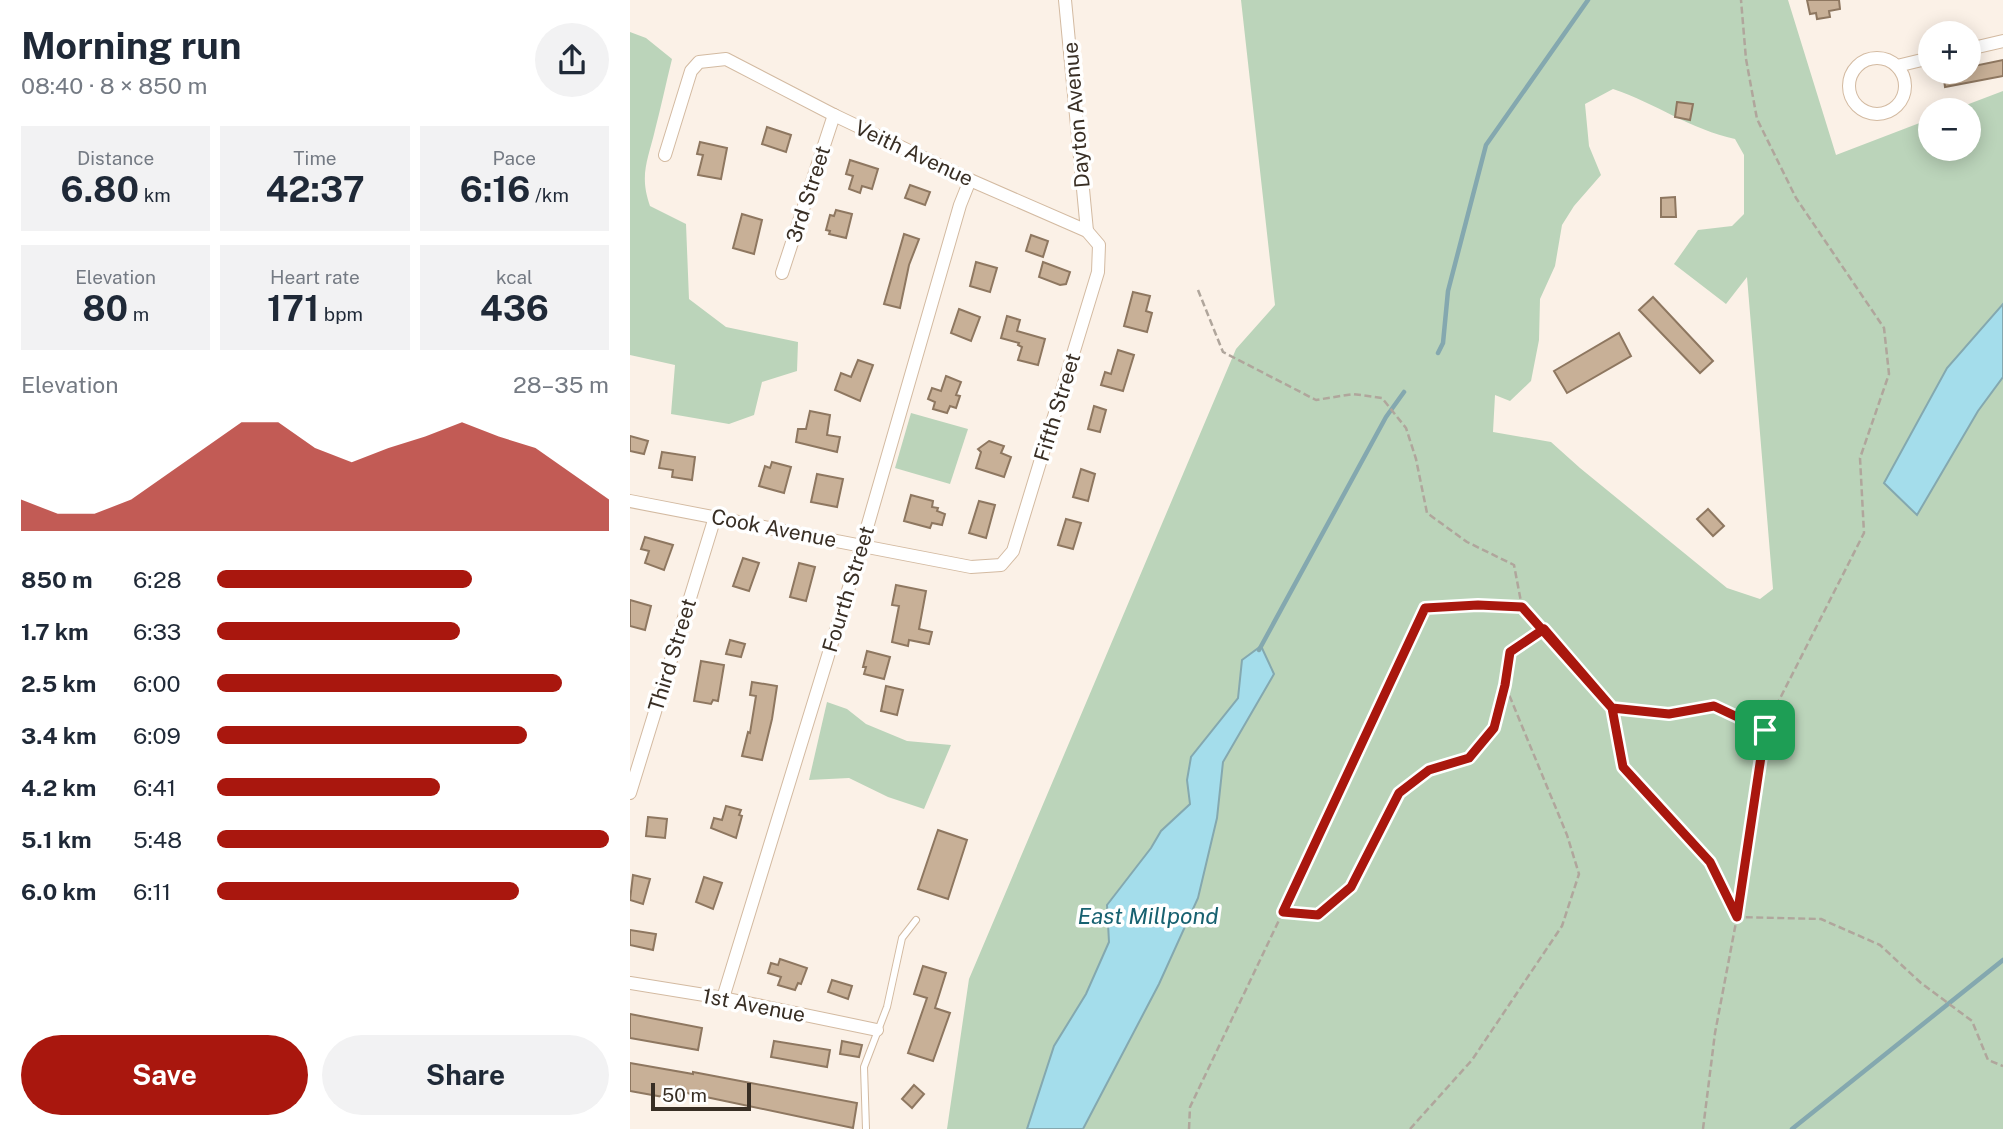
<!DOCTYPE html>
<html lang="en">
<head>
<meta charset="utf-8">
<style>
	body { margin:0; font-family:"Public Sans",sans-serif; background:#f2f2f3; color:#1f2937; height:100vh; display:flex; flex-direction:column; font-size:26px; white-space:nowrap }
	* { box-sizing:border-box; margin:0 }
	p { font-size:23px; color:#747a83 }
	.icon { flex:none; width:38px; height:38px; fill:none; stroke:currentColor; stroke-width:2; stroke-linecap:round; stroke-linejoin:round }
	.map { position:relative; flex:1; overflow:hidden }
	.side { display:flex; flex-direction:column; background:#fff; width:630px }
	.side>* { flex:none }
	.buttons { position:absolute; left:1288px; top:21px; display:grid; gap:14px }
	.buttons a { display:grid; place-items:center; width:63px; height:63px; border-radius:50%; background:#fff; box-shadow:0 4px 18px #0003; font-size:35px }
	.scale { position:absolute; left:21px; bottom:18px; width:100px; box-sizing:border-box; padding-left:7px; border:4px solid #382e24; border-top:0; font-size:19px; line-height:24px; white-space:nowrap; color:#382e24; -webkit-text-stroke:5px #fff; paint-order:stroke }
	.pin { position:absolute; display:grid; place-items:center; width:60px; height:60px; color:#fff; margin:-30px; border-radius:14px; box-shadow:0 4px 10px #0006 }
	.round { display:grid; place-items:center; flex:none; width:74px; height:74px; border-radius:37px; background:#f2f2f3 }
	.summary { display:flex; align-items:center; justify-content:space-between; height:119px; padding:0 21px }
	h1 { font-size:38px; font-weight:700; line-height:52px }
	.figures { display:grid; grid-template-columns:repeat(3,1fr); gap:10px; height:119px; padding:7px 21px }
	.figures div { display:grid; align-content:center; border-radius:0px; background:#f2f2f3; text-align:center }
	.figures b { font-size:35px; font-weight:700 }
	.figures small { font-size:19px; font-weight:400 }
	.figures p { font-size:19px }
	.chart { height:196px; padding:14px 21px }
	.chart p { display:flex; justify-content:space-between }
	.chart svg { width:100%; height:126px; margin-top:7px; fill:#a9170e; opacity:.7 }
	.primary-button { display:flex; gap:14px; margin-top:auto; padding:14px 21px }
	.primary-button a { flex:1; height:80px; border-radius:42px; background:#a9170e; color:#fff; font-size:28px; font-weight:700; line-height:80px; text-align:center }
	.primary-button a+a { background:#f2f2f3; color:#1f2937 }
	ul { padding:0 21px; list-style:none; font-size:23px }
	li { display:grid; grid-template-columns:112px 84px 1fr; align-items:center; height:52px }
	li i { height:18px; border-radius:9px; background:#a9170e }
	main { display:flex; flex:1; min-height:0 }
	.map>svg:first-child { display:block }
	.green { fill:#bbd4ba; fill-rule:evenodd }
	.water { fill:#a4ddeb; stroke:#84a8af; stroke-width:2 }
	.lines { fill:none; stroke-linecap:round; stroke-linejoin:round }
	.stream { stroke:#84a8af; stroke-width:4.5 }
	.building { fill:#c8b097; stroke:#8e7760; stroke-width:2 }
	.service-casing { stroke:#d3baa1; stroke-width:8 }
	.minor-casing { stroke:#d3baa1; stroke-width:14 }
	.path { stroke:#b0a69c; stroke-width:2.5; stroke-dasharray:7 3.5; stroke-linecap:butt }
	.service { stroke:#fff; stroke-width:6 }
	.minor { stroke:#fff; stroke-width:12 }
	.route-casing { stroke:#fff; stroke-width:14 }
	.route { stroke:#a9170e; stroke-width:9 }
	.labels { text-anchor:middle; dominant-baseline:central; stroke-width:7; stroke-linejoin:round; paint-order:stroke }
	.street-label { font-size:21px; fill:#382e24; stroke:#fff }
	.water-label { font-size:23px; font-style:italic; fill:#176170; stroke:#fff }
</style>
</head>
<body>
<main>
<section class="side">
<div class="summary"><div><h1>Morning run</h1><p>08:40 · 8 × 850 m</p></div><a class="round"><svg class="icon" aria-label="share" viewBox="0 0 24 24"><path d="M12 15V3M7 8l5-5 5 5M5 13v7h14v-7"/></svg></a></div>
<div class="figures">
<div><p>Distance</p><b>6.80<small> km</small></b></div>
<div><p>Time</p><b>42:37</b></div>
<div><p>Pace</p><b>6:16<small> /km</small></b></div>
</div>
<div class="figures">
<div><p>Elevation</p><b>80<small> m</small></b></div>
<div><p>Heart rate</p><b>171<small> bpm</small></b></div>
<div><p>kcal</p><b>436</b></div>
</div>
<div class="chart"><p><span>Elevation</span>28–35 m</p>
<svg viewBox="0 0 160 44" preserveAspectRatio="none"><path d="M0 44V33L10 38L20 38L30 33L40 24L50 15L60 6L70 6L80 15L90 20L100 15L110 11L120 6L130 11L140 15L150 24L160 33V44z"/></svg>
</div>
<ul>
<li><b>850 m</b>6:28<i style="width:65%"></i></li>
<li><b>1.7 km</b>6:33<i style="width:62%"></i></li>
<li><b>2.5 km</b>6:00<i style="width:88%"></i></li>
<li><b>3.4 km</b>6:09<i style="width:79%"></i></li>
<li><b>4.2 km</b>6:41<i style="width:57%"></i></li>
<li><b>5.1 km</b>5:48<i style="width:100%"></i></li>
<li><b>6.0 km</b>6:11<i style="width:77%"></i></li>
</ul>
<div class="primary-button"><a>Save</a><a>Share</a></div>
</section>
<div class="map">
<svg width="1373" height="1129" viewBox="0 0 1373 1129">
	<rect width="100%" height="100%" fill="#fbf1e7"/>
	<g class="green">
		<path d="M611 0H1158L1206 155 1300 119V149H1339V110H1323L1373 91V304L1317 368 1348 411 1373 377V1129H453L529 984 568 898 587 818 593 762 644 674 612 660 608 698 561 757 557 780 560 804 531 831 521 848 477 904 479 942 456 994 424 1046 397 1129H317L339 979 606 349 645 305ZM983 89C1025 103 1062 130 1105 139L1114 155V214L1102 226 1068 230 1044 264 1096 304 1117 277 1143 589 1130 599 1097 588 950 468 921 442 863 432 865 395 880 401 901 381 909 340 910 299 925 266 932 225 944 206 971 175 959 146 955 104Z"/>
		<path d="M0 32 16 38 42 59C36 83 31 107 25 130 18 160 9 175 20 206L56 224 59 299 96 327 168 342 167 371 132 382 124 415 99 424 41 414 45 365 0 355Z"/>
		<polygon points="281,413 338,429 320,484 265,468"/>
		<polygon points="197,702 217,709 236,724 277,741 321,745 294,809 258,797 219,778 179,780"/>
	</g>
	<g class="water">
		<polygon points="1373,304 1373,377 1348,411 1287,515 1254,483 1317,368"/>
		<polygon points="631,646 644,674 593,762 587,818 568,898 529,984 453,1129 397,1129 424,1046 456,994 479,942 477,905 521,848 531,831 560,804 557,780 561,757 608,698 612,660"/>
	</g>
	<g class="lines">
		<g class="stream">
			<polyline points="808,353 813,343 818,291 856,145 958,0"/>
			<polyline points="629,650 756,417 774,392"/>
			<polyline points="1162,1129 1373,960"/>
		</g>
	</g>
	<g class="building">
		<polygon points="1177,0 1209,0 1210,9 1199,11 1200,17 1187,19 1186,13 1180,14"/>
		<polygon points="1373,60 1373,76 1315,87 1313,72 1339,72 1339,67"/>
		<polygon points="1047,102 1063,104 1060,120 1045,117"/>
		<polygon points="137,127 161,135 156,152 132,144"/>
		<polygon points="70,142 97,148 91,179 68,175 73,155 67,154"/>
		<polygon points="220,160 248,169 242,189 232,186 230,193 219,189 223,176 216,174"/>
		<polygon points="280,185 300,192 295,205 275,198"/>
		<polygon points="1045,197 1046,217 1031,217 1031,198"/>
		<polygon points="206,210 222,214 216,238 199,234 200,231 196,230 200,215 204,216"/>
		<polygon points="112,214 132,220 124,254 103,248"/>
		<polygon points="274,234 289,239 279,265 270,308 254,304"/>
		<polygon points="401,235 418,241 413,257 396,251"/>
		<polygon points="346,262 367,268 360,292 340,286"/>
		<polygon points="413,262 440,272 436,284 430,285 409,277"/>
		<polygon points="503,292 520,296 516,311 522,313 517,332 494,326"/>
		<polygon points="1023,297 1083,361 1070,373 1009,310"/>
		<polygon points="329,309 350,317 341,341 321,333"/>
		<polygon points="377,316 390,320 387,331 415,339 408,365 388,360 392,347 388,345 389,343 371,338"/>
		<polygon points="989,333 1001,356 937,393 924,371"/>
		<polygon points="488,350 504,355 493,391 471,385 475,372 481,374"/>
		<polygon points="228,360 243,365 230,401 205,390 211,373 221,377"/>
		<polygon points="316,376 331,382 326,395 330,396 326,408 320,406 317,413 303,409 305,402 298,399 302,388 311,391"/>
		<polygon points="464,406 476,410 470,432 458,429"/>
		<polygon points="180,411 200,415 197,435 210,437 207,452 166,442 168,429 176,429"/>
		<polygon points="0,436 18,441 14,454 0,451"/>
		<polygon points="359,441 374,446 371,453 381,457 374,477 346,468 351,452 348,449"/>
		<polygon points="32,452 65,457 62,480 42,477 43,470 29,468"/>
		<polygon points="142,462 161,467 154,493 129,486 135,466 140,468"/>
		<polygon points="451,469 465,474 458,501 443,497"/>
		<polygon points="187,474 213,479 207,507 181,502"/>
		<polygon points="281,495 303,501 302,507 308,508 307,511 315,514 312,525 302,523 300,528 274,521"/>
		<polygon points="349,501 365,505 356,538 339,533"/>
		<polygon points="1078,509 1094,526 1083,536 1067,519"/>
		<polygon points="436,519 451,523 443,549 428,545"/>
		<polygon points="15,537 43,545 34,570 15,563 19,551 11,549"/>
		<polygon points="113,558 129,563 119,591 103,586"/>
		<polygon points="169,563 185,567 176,601 160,597"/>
		<polygon points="266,585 296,591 289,629 302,632 299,644 279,640 278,646 262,642 269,606 262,605"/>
		<polygon points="0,600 21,606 15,630 0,626"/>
		<polygon points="100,640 115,644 111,657 96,654"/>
		<polygon points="237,651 260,657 254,679 234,674 236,667 233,667"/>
		<polygon points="71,661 94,665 88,701 83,700 81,704 64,701"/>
		<polygon points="122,682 147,686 142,719 132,760 112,756 118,732 120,733 126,696 120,695"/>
		<polygon points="256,686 273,690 267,715 251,711"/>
		<polygon points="96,806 111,810 109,815 112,816 106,838 81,828 84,818 92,820"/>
		<polygon points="18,817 37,819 35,838 16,836"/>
		<polygon points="308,830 337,840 318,899 288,889"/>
		<polygon points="3,875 20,879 13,904 0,900"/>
		<polygon points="74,877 92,883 83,909 66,902"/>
		<polygon points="0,930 26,934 23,950 0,945"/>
		<polygon points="150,959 177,968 171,984 168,983 165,990 148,985 151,977 138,973 141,963 148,965"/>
		<polygon points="293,966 316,973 305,1008 320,1013 303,1061 278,1053 297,998 284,994"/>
		<polygon points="202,980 222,986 218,999 198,992"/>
		<polygon points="0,1014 72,1028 68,1050 0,1038"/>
		<polygon points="144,1041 200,1050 197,1067 141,1057"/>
		<polygon points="212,1041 232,1045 229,1057 210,1054"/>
		<polygon points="0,1063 63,1074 63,1072 227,1103 223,1128 52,1092 50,1100 0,1091"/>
		<polygon points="284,1085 294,1094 282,1108 272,1099"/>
	</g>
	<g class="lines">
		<defs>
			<polyline id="service" points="236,1129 234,1067 257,1007 272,938 286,920"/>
			<g id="minor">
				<polyline points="435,0 457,231"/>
				<polyline points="1339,49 1373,41"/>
				<circle cx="1247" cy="86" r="28"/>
				<polyline points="1267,66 1300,58"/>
				<polyline points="152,273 204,115"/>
				<polyline points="0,501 341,567 371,565 383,551 468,272 469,245 457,231 340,180 204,115 96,59 69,62 61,71 35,155"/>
				<polyline points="0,793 85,517"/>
				<polyline points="0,983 93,998 247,1030"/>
				<polyline points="93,998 232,545 330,205 340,180"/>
			</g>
		</defs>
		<use href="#service" class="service-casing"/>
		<use href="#minor" class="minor-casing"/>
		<g class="path">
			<polyline points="568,290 593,352 686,400 723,394 752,398 776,428 786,459 797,513 837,542 884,565 892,607 982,708 993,767 1080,862 1107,917 1191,919 1250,945 1291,983 1342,1021 1358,1060 1373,1066"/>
			<polyline points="982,708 1039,714 1084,706 1134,729"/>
			<polyline points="653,912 688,915 721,887 769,793 799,770 839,758 864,728 875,685"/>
			<polyline points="559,1129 560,1107 702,809 795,608 848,605 892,607"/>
			<polyline points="780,1129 842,1060 932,926 949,874 937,835 875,685 880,652 914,629"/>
			<polyline points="1073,1129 1085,1033 1107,917 1134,730 1234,533 1230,458 1259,374 1254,328 1166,198 1127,119 1116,59 1111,0"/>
		</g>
		<use href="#service" class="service"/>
		<use href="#minor" class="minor"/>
	</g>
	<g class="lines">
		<defs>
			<polyline id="route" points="1135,730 1084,706 1039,714 982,708 892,607 848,605 795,608 653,912 688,915 721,887 769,793 799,770 839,758 864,728 875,685 880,652 914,629 982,708 993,767 1080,862 1107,917 1135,730"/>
		</defs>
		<use href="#route" class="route-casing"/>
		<use href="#route" class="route"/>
	</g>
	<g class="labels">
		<g class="street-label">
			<text transform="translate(446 115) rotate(-95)">Dayton Avenue</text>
			<text transform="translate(284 153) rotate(25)">Veith Avenue</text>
			<text transform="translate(178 194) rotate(-72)">3rd Street</text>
			<text transform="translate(427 407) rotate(-73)">Fifth Street</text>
			<text transform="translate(144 528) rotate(11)">Cook Avenue</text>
			<text transform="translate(218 589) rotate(-73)">Fourth Street</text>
			<text transform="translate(42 655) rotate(-73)">Third Street</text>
			<text transform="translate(124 1005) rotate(11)">1st Avenue</text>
		</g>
		<g class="water-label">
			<text x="518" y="915">East Millpond</text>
		</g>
	</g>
</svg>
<div class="buttons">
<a>+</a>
<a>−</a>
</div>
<div class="scale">50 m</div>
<div class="pin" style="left:1135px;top:730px;background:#1e9e55"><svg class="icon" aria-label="arrive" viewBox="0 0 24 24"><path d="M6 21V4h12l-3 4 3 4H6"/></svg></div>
</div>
</main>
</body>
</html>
